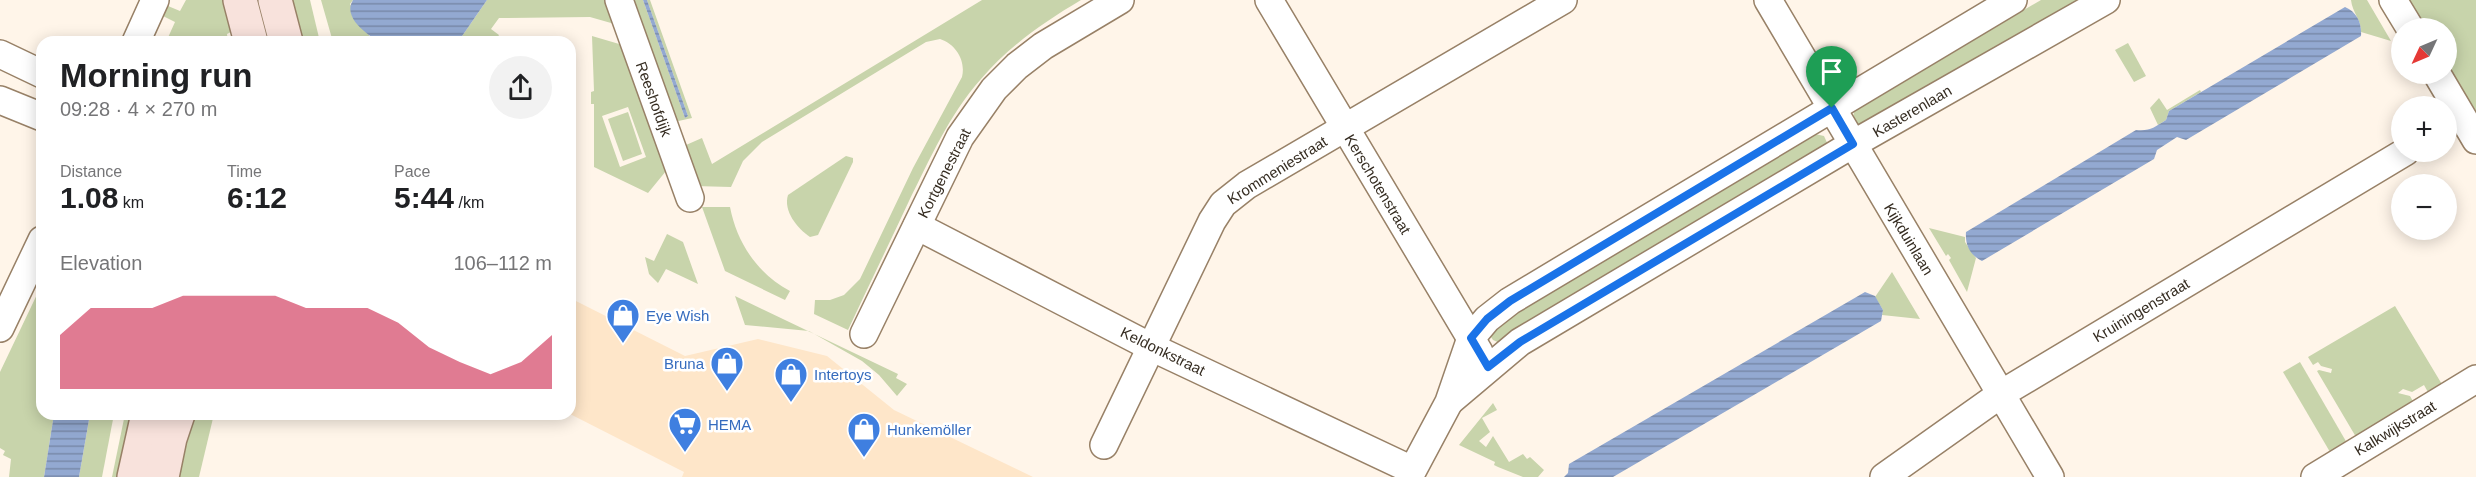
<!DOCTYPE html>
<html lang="en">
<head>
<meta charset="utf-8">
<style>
	body { margin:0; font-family:Arial,sans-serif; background:#f2f2f2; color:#202124; height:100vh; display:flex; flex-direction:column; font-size:22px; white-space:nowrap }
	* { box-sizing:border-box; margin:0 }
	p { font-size:20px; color:#757577 }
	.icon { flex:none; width:33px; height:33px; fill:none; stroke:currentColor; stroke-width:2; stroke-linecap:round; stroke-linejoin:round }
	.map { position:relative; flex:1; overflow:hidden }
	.panel { position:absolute; left:36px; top:36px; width:540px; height:384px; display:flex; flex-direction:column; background:#fff; border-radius:18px; box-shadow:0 3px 15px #0003 }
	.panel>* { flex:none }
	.needle { width:39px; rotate:226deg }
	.controls { position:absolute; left:2391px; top:18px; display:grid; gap:12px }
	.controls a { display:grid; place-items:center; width:66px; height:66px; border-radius:50%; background:#fff; box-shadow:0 3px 15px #0003; font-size:30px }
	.pin { position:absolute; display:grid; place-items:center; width:51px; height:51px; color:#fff; margin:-62px -26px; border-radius:50% 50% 50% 0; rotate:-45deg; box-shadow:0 0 6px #0007 }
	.pin .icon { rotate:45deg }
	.round { display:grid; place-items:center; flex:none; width:63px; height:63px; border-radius:32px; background:#f2f2f2 }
	.overview { display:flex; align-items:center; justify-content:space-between; height:102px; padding:0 24px }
	h1 { font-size:33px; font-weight:800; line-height:45px }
	.figures { display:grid; grid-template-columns:repeat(3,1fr); gap:9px; height:102px; padding:6px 24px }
	.figures div { display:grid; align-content:center }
	.figures b { font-size:30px; font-weight:800 }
	.figures small { font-size:16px; font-weight:400 }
	.figures p { font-size:16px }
	.chart { height:168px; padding:12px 24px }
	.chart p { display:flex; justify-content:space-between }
	.chart svg { width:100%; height:108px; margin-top:6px; fill:#d44464; opacity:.7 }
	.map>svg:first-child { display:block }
	.built { fill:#fee6c9 }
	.green { fill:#c8d4ab; fill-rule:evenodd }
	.water { fill:url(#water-rules) }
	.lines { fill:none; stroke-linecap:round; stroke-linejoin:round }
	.street-casing { stroke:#988167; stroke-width:30 }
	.secondary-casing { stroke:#988167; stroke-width:36 }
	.street { stroke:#fff; stroke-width:27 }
	.secondary { stroke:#f8e2dc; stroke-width:33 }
	.route-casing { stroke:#fff; stroke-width:12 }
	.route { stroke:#1a73e8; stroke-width:8 }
	.labels { text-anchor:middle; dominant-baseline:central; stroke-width:5; stroke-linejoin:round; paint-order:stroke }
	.street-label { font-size:15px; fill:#352c21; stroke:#fff }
	.shop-label { font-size:15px; fill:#366cbe; stroke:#fff; text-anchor:start }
</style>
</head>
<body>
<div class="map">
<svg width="2476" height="477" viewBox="0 0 2476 477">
	<defs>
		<pattern id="water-rules" width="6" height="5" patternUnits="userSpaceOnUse" patternTransform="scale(1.5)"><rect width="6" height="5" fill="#93a9d1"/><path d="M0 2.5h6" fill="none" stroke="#798aa9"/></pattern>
	</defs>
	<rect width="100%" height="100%" fill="#fff5e9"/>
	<polygon class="built" points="570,298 685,356 758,339 827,356 894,410 1033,477 682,477 684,472 570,414"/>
	<g class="green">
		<polygon points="186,0 233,0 233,31 227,34 228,42 166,42 175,22 163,16 168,6 180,11"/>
		<polygon points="286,0 310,0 320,42 296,42"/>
		<polygon points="321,0 353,0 350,4 370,37 380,42 333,42"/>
		<polygon points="487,0 610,0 618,25 590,17 499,18 491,29 499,35 495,42 458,42"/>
		<polygon points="628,0 643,0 685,118 688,116 647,0 650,0 692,118 674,122"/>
		<path d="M982 0H1081C1044 22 1009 46 981 79 949 115 930 159 909 201 889 244 868 287 848 330L814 314 815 300H830L844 295 860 279 913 168 962 77C966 61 956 44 940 39L926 42 762 142 743 161 731 187 694 186 682 151 686 145 702 138 712 164Z"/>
		<polygon points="2041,0 2082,0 1860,129 1853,119 1854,112 1859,107"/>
		<path d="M2351 0H2367L2391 41 2361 32C2362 21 2352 12 2351 0Z"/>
		<polygon points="2400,0 2476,0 2476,130 2446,74 2446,28 2416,28"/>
		<path d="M592 36 626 46 666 171 648 193 594 167V104H591V92L594 91ZM628 107 646 157 620 167 602 116Z"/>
		<polygon points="2128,43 2146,76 2134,82 2115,50"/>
		<polygon points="2200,90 2201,92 2169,111 2166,120 2158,125 2150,108 2159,98 2167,110"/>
		<polygon points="628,112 642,154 623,161 608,119"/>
		<polygon points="1815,134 1824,136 1829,147 1502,344 1493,340 1489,334 1491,327"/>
		<path d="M846 156 853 158V162L818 235 810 237C797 228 783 211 788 195Z"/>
		<path d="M702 207H730C737 243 757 273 790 291L785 300 725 271Z"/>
		<polygon points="1929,228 1965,237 1965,242 1976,258 1967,292 1949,260 1951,258 1948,254 1946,256"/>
		<polygon points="667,234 683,242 698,284 666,269 658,283 649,274 645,257 654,261"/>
		<polygon points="1892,272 1920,319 1882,315 1883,310 1875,297"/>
		<polygon points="42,284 42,414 54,414 44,477 9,477 11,459 3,455 5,451 0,448 0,372"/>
		<polygon points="735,296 898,374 896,378 907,384 897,396 879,375 862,361 809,331 745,325"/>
		<polygon points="2395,306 2443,386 2429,394 2424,385 2412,392 2403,389 2398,393 2410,396 2414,403 2356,437 2317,371 2319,370 2331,373 2332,369 2321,366 2318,362 2313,365 2308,357"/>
		<polygon points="2300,362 2347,443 2330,452 2283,372"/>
		<polygon points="1493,403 1497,410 1482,418 1490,432 1479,441 1486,447 1493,436 1509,462 1523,454 1527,459 1530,457 1544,470 1538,477 1523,477 1498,467 1494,465 1495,462 1459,445"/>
		<polygon points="90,414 114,414 102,477 79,477"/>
		<polygon points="125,414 134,414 122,477 112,477"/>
		<polygon points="183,414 214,414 199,477 169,477"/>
	</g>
	<g class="water">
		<path d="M353 0H487L458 42H380C367 35 342 17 353 0Z"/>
		<polygon points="643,0 647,0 688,116 685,118"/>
		<path d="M2345 7C2357 12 2362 23 2361 36L2186 140 2177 137 2157 150 2154 159 1982 261C1970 255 1965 245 1966 232L2136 130C2151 131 2153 128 2166 120L2169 111Z"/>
		<polygon points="1865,292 1875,296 1883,310 1881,321 1613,477 1564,477 1568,473 1569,464"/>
		<polygon points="54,414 90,414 79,477 44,477"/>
	</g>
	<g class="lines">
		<defs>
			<g id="street">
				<polyline points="619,0 690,198"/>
				<polyline points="1269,0 1479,352"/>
				<polyline points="1768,0 2050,477"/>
				<polyline points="2393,0 2410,28"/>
				<polyline points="136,42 155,0"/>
				<polyline points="0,54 42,74"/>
				<polyline points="2437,74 2476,140"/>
				<polyline points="0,100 42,117"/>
				<polyline points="917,226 1151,347 1412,470"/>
				<polyline points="0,328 42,240"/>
				<polyline points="864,334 960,137 994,89 1017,66 1043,46 1120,0"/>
				<polyline points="1450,401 1520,342 1853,144 2106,0"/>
				<polyline points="1104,445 1212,221 1223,204 1247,185 1563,0"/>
				<polyline points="1409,477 1449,402 1471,338 1487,319 1510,301 2013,0"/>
				<polyline points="1884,477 2001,394 2405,152"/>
				<polyline points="2315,477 2476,379"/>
			</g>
			<g id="secondary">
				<polyline points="240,0 251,42"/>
				<polyline points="275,0 286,42"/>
				<polyline points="134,477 148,414"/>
				<polyline points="162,477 170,438 178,414"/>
			</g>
		</defs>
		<use href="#street" class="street-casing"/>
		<use href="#secondary" class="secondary-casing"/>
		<use href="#street" class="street"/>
		<use href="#secondary" class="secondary"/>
	</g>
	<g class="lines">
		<defs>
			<polygon id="route" points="1832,108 1853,144 1520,342 1488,367 1471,338 1487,319 1510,301"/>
		</defs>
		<use href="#route" class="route-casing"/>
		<use href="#route" class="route"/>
	</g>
	<defs>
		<symbol id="shop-pin" viewBox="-11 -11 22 30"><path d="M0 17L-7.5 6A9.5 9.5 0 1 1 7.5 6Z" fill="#3f7fe0" stroke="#fff"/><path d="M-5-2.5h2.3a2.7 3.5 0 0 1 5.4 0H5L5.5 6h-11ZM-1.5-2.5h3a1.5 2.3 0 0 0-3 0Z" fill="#fff"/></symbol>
		<symbol id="supermarket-pin" viewBox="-11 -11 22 30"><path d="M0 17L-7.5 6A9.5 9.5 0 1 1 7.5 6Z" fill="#3f7fe0" stroke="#fff"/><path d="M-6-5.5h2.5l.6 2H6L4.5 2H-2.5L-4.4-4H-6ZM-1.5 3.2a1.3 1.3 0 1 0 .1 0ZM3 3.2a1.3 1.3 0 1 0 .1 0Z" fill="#fff"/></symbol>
	</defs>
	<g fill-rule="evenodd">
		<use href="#shop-pin" x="604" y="296" width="38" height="52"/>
		<use href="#shop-pin" x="708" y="344" width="38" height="52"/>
		<use href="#shop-pin" x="772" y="355" width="38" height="52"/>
		<use href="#supermarket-pin" x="666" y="405" width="38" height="52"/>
		<use href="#shop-pin" x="845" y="410" width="38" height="52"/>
	</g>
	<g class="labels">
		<g class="street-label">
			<text transform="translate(654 99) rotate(70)">Reeshofdijk</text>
			<text transform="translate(1912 111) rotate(-30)">Kasterenlaan</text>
			<text transform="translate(1277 170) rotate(-32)">Krommeniestraat</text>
			<text transform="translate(944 173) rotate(-63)">Kortgenestraat</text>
			<text transform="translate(1378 184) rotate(59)">Kerschotenstraat</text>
			<text transform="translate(1909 239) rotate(59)">Kijkduinlaan</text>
			<text transform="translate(2141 310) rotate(-31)">Kruiningenstraat</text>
			<text transform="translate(1163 351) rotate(26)">Keldonkstraat</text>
			<text transform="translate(2395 428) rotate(-31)">Kalkwijkstraat</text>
		</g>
		<g class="shop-label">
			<text x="646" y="315">Eye Wish</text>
			<text x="704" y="363" text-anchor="end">Bruna</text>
			<text x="814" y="374">Intertoys</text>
			<text x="708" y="424">HEMA</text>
			<text x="887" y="429">Hunkemöller</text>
		</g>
	</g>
</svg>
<div class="controls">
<a><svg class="needle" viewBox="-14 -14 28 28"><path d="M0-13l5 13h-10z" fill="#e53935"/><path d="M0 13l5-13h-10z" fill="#757577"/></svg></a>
<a>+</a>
<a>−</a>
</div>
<div class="pin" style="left:1832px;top:108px;background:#1e9e55"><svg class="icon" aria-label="arrive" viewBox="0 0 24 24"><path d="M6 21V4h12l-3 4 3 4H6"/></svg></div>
<section class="panel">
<div class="overview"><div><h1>Morning run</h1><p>09:28 · 4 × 270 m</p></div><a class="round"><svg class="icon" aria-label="share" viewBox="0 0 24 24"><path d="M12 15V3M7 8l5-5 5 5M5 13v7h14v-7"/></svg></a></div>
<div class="figures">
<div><p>Distance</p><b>1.08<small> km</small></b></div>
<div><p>Time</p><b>6:12</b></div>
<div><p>Pace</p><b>5:44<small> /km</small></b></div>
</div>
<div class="chart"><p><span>Elevation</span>106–112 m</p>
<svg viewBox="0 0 160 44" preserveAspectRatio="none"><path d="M0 44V22L10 11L20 11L30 11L40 6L50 6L60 6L70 6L80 11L90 11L100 11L110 17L120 27L130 33L140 38L150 33L160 22V44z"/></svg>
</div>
</section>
</div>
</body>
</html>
